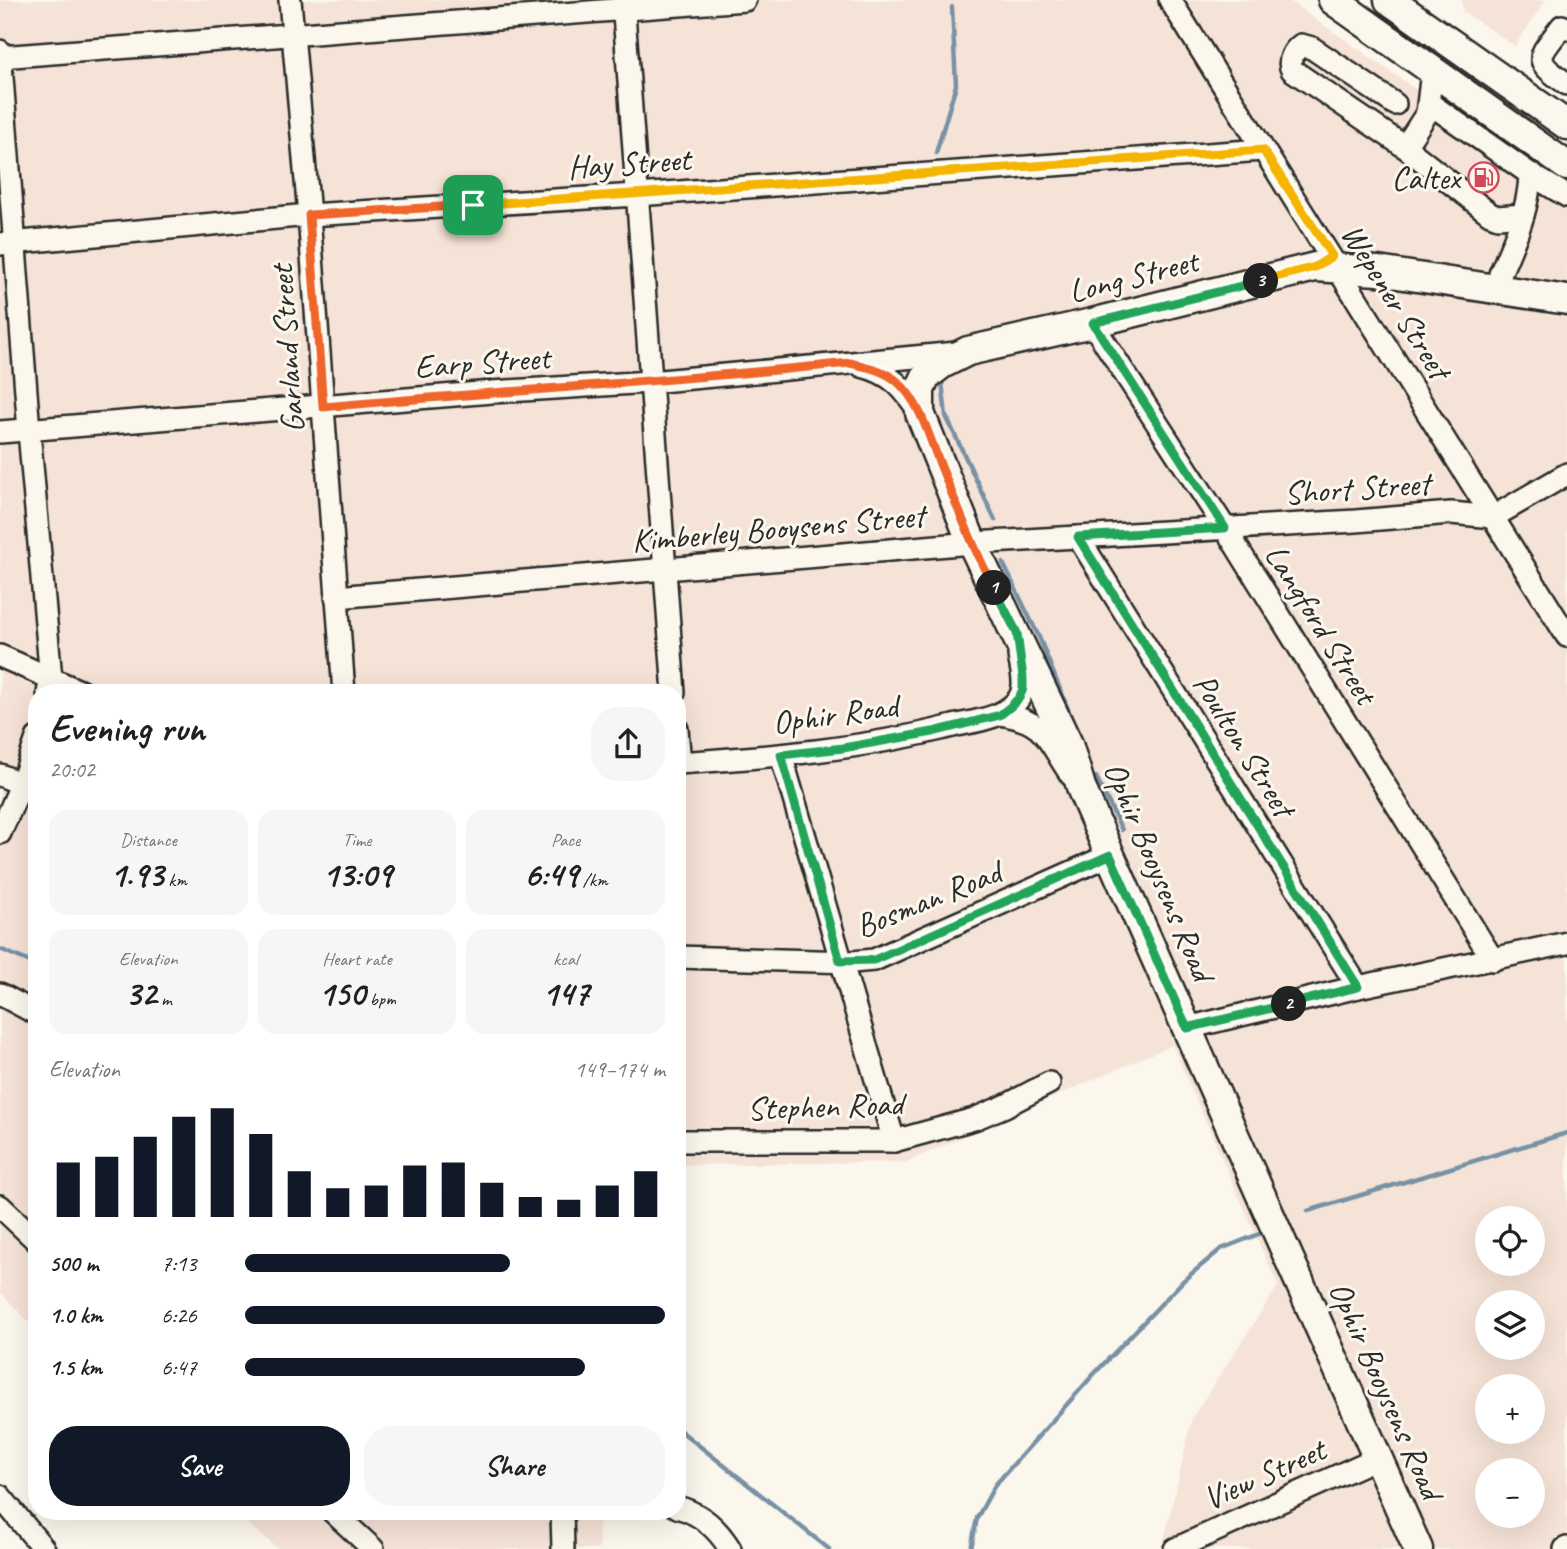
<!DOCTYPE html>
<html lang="en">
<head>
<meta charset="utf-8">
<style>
	body { margin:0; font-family:Caveat,sans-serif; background:#f6f6f6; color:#202124; height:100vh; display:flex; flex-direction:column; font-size:26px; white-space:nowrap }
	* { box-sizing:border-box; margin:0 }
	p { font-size:23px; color:#757577 }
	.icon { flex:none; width:38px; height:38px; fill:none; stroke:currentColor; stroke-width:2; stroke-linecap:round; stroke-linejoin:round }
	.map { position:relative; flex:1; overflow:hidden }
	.side { position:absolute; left:28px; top:684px; width:658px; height:836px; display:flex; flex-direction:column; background:#fff; border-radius:28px; box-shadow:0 7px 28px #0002 }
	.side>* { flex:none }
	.buttons { position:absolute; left:1475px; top:1206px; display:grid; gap:14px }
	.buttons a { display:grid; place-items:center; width:70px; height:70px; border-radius:50%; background:#fff; box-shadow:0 7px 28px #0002; font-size:35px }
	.pin { position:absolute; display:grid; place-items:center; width:60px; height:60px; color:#fff; margin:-30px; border-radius:14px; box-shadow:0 4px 10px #0006 }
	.km { position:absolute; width:35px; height:35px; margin:-18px; border-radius:50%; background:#222; color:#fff; font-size:19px; line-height:35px; text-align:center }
	.round { display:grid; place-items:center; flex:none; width:74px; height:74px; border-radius:28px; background:#f6f6f6 }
	.headline { display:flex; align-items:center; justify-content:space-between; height:119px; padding:0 21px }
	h1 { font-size:38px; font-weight:700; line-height:52px }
	.figures { display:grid; grid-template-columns:repeat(3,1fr); gap:10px; height:119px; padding:7px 21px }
	.figures div { display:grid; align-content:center; border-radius:18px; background:#f6f6f6; text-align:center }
	.figures b { font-size:35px; font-weight:700 }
	.figures small { font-size:19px; font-weight:400 }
	.figures p { font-size:19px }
	.chart { height:196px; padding:14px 21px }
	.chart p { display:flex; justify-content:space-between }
	.chart svg { width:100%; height:126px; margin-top:7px; stroke:#111827; stroke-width:6 }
	.primary-button { display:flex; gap:14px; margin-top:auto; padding:14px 21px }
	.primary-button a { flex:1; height:80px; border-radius:28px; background:#111827; color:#fff; font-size:28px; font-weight:700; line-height:80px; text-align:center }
	.primary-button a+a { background:#f6f6f6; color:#202124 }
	ul { padding:0 21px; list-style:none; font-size:23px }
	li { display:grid; grid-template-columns:112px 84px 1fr; align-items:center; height:52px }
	li i { height:18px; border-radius:9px; background:#111827 }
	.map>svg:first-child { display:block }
	.built { fill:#f6e3d7; fill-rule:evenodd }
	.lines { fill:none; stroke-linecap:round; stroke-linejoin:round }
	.stream { stroke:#7891a5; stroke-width:4.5 }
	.minor-casing { stroke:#2b2b2b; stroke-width:26 }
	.major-casing { stroke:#2b2b2b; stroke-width:33 }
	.minor { stroke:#fbf7ec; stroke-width:21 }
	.major { stroke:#fbf7ec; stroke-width:28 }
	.split-1-casing { stroke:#fff; stroke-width:14 }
	.split-2-casing { stroke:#fff; stroke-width:14 }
	.split-3-casing { stroke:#fff; stroke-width:14 }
	.split-4-casing { stroke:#fff; stroke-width:14 }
	.split-1 { stroke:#f0652b; stroke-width:9 }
	.split-2 { stroke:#22a559; stroke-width:9 }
	.split-3 { stroke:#22a559; stroke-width:9 }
	.split-4 { stroke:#f5b400; stroke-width:9 }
	.labels { text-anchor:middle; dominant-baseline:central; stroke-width:6; stroke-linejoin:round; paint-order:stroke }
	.street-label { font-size:33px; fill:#2b2b2b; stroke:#fbf7ec }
	.poi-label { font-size:33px; fill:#2b2b2b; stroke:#fbf7ec; text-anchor:end }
</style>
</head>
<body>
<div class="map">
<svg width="1567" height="1549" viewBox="0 0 1567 1549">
	<rect width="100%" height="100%" fill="#fbf7ec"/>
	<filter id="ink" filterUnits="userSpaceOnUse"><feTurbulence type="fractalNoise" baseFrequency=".0143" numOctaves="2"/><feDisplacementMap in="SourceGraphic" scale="14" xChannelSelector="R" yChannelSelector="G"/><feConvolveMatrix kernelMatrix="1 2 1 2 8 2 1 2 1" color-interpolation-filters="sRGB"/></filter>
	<g filter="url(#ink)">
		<g class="built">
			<path d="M0 0H1288L1567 195V1549H1162L1192 1418 1278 1286 1172 1045 906 1162 677 1165V693H37V1330L0 1292ZM1488 1218H1533V1264H1488ZM1488 1302H1533V1348H1488ZM1488 1386H1533V1432H1488ZM1488 1470H1533V1516H1488Z"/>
			<polygon points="1462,0 1546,0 1515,46 1463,12"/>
			<polygon points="234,1512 599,1512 599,1549 278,1549"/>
		</g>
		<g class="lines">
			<g class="stream">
				<polyline points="936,153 956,85 952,7"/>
				<polyline points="942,382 946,416 995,520"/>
				<polyline points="1003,563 1039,637 1076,729"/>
				<polyline points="1096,777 1122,830"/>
				<polyline points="0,949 37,965"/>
				<polyline points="1308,1211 1567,1133"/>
				<polyline points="677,1428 829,1549"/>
				<polyline points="971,1549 977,1518 995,1485 1094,1374 1184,1280 1221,1249 1259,1234"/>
			</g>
			<defs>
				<g id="minor">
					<polyline points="290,0 309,215 344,693"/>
					<polyline points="623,0 674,693"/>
					<polyline points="1170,0 1567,636"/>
					<path d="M1567 29 1562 26C1538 58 1531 59 1567 84"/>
					<polyline points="0,51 29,431 51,679 48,693"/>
					<polyline points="0,57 745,0"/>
					<polyline points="1429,103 1530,174 1567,196"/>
					<path d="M1395 104 1312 48 1301 45C1294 50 1287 61 1292 70L1405 147 1427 113 1432 71"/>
					<polyline points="1405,147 1490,214 1498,217 1523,215"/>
					<polyline points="0,244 309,215 637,195 1263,150"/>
					<path d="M1500 274C1514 241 1529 210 1530 174"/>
					<polyline points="1092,323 1225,528 1493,960"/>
					<path d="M862 366C891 373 904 388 920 413"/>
					<polyline points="0,432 492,392 650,382 957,353"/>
					<polyline points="1078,537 1358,987"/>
					<polyline points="336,597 972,543 1356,521 1451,513 1493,517 1567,474"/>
					<polyline points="0,656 84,693"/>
					<path d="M1000 714C1048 722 1046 739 1071 775"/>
					<polyline points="677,729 680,763"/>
					<polyline points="781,755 894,1141"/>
					<path d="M677 763C770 757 863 749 953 726 975 721 1001 719 1017 701 1028 688 1021 670 1019 655"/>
					<polyline points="0,775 37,790"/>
					<polyline points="0,833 22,783 37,738"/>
					<polyline points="677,957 852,962 874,960 1110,855"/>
					<polyline points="0,994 37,1014"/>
					<polyline points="1187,1028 1358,987 1567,943"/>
					<polyline points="677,1141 894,1141 974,1119 1005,1106 1049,1083"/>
					<polyline points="0,1206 37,1241"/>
					<polyline points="0,1496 44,1549"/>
					<path d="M677 1507C700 1513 718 1529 730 1549"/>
					<polyline points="333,1512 373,1549"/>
					<polyline points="562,1512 563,1549"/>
					<polyline points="1175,1549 1379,1457"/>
					<polyline points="1565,1549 1567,1548"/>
				</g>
				<g id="major">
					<polyline points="1333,0 1567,166"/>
					<polyline points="1389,0 1567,125"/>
					<polyline points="1418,1549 1110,855 1082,790 1068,744 972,543 920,413 920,390 926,376 942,364 968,351 1092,323 1315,267 1378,271 1567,300"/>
				</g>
			</defs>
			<use href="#minor" class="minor-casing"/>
			<use href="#major" class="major-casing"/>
			<use href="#minor" class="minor"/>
			<use href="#major" class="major"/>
		</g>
	</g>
	<g class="lines" filter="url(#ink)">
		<defs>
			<path id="split-1" d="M473 205 309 215 323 407C499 391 674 381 850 363 868 367 885 370 899 383 921 404 929 437 940 464 957 506 973 548 994 588"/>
			<polyline id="split-2" points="994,588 1017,633 1023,677 1023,689 1019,698 1010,707 1000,715 933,732 843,748 781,755 840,961 874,960 1110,855 1187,1028 1289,1004"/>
			<polyline id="split-3" points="1261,281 1093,323 1225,528 1078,537 1358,987 1289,1004"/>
			<polyline id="split-4" points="473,205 1263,150 1332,256 1315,267 1261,281"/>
		</defs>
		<use href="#split-1" class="split-1-casing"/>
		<use href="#split-2" class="split-2-casing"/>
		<use href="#split-3" class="split-3-casing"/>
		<use href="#split-4" class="split-4-casing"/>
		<use href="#split-1" class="split-1"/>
		<use href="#split-2" class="split-2"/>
		<use href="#split-3" class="split-3"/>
		<use href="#split-4" class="split-4"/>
	</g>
	<defs>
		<symbol id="fuel-ring" viewBox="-11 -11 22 22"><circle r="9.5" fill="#fbf7ec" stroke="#d1495b" stroke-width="1.5"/><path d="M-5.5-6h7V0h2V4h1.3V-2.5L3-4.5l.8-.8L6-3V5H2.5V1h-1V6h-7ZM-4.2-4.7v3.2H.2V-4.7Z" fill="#d1495b"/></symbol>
	</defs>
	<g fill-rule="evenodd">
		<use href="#fuel-ring" x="1466" y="160" width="35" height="35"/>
	</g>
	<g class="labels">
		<g class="street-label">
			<text transform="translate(629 163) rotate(-4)">Hay Street</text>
			<text transform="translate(1133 276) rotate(-14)">Long Street</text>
			<text transform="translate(1396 301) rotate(58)">Wepener Street</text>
			<text transform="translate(287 349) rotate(-94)">Garland Street</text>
			<text transform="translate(482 362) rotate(-4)">Earp Street</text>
			<text transform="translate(1357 488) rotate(-4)">Short Street</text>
			<text transform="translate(778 528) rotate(-5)">Kimberley Booysens Street</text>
			<text transform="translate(1321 624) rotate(58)">Langford Street</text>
			<text transform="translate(835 714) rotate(-8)">Ophir Road</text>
			<text transform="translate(1244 745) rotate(58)">Poulton Street</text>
			<text transform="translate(1159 871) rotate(67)">Ophir Booysens Road</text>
			<text transform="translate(928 899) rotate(-22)">Bosman Road</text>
			<text transform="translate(825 1106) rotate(-2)">Stephen Road</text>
			<text transform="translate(1386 1390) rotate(66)">Ophir Booysens Road</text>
			<text transform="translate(1264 1474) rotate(-24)">View Street</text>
		</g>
		<g class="poi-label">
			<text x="1460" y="178">Caltex</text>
		</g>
	</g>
</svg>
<div class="buttons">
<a><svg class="icon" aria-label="locate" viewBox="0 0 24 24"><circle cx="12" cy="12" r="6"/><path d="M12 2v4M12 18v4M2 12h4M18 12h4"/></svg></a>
<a><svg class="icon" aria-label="layers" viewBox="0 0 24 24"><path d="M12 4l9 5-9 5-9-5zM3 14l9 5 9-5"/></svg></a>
<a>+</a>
<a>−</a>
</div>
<div class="pin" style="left:473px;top:205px;background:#1e9e55"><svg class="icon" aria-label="arrive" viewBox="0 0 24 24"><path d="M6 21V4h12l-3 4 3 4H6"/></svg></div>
<b class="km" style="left:994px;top:588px">1</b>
<b class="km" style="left:1289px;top:1004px">2</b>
<b class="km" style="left:1261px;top:281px">3</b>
<section class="side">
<div class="headline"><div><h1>Evening run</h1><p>20:02</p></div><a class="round"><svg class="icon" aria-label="share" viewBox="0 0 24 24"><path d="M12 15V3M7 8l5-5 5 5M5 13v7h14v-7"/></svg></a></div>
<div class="figures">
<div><p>Distance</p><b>1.93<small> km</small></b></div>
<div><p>Time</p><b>13:09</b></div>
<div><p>Pace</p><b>6:49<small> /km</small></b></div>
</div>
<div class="figures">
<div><p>Elevation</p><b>32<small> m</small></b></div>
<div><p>Heart rate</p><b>150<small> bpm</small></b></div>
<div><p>kcal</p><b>147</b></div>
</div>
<div class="chart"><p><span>Elevation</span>149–174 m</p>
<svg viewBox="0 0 160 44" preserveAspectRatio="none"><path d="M5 44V25M15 44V23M25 44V16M35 44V9M45 44V6M55 44V15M65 44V28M75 44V34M85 44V33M95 44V26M105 44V25M115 44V32M125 44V37M135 44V38M145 44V33M155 44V28"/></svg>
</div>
<ul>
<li><b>500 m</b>7:13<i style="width:63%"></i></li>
<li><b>1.0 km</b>6:26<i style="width:100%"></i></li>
<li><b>1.5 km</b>6:47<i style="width:81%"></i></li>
</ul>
<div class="primary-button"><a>Save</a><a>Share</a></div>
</section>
</div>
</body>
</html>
